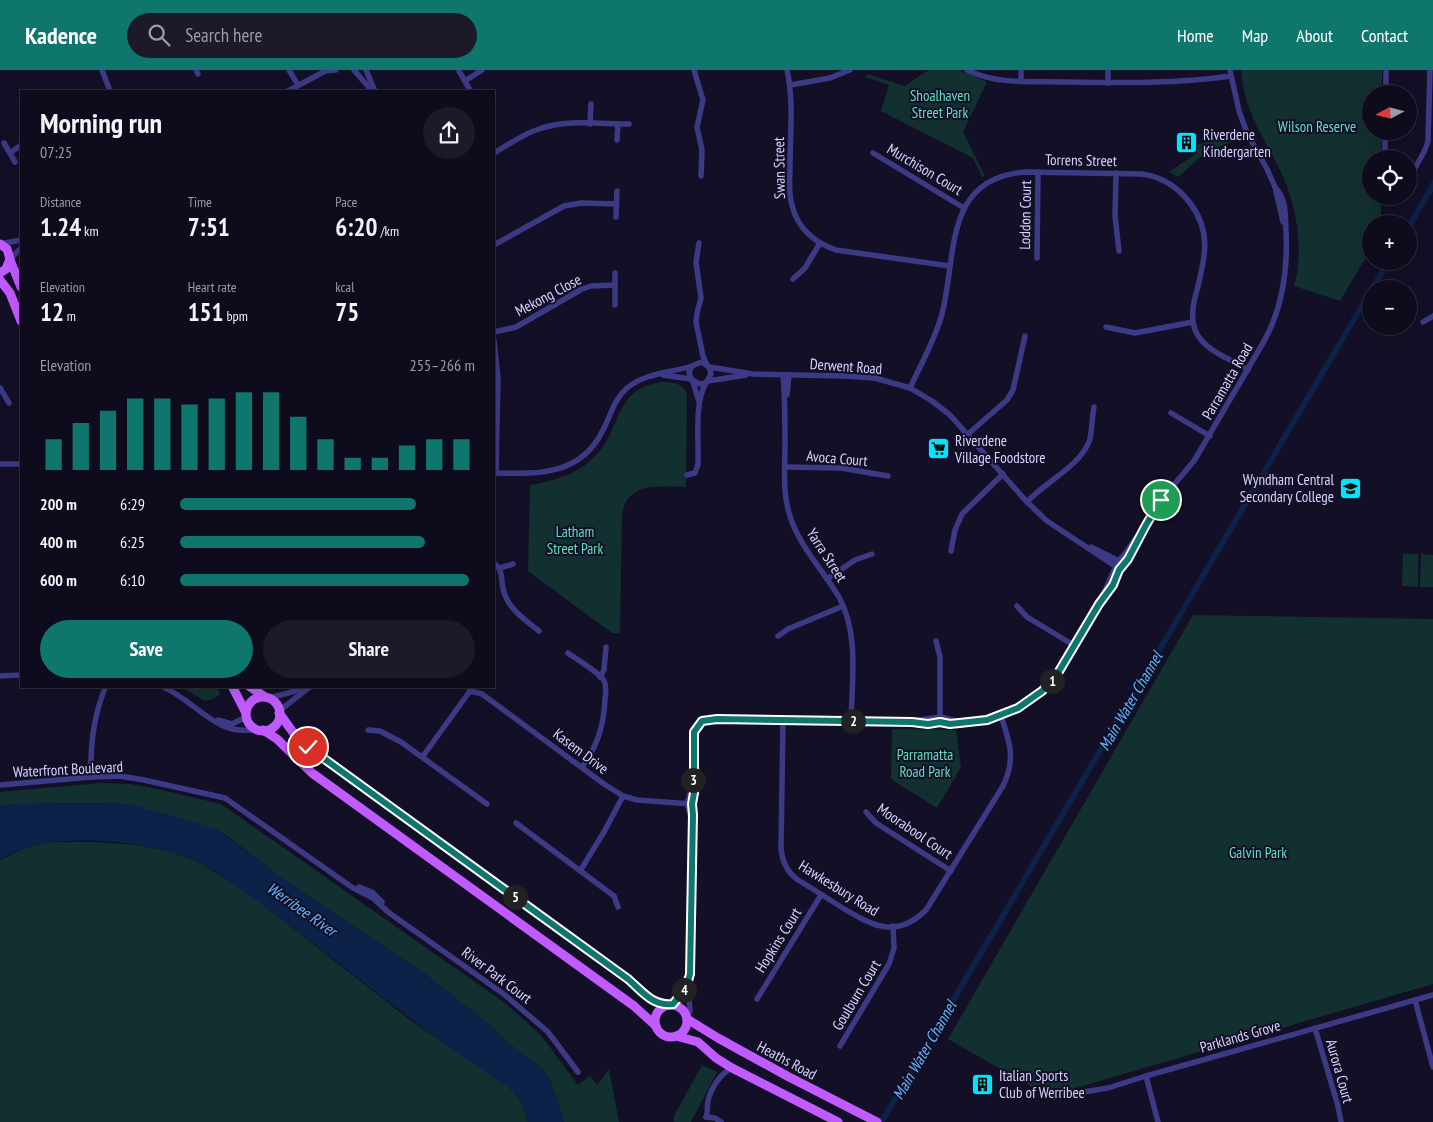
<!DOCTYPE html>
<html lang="en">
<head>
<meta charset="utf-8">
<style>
	body { margin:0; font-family:"PT Sans Narrow",sans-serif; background:#1c1929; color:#f1f3f6; height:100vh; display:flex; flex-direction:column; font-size:19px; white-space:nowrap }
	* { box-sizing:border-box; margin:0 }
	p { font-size:16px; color:#9b9ba3 }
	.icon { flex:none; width:28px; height:28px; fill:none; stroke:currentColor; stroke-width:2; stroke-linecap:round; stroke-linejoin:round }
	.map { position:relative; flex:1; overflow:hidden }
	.side { position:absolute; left:20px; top:20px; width:475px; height:598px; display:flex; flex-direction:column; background:#0e0b1c; border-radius:0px; box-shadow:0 5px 20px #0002,0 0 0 1px #2e2b3b }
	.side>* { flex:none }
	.needle { width:32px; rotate:263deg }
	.controls { position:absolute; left:1362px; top:15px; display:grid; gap:10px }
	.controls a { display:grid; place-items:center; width:55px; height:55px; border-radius:50%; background:#0e0b1c; box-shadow:0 5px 20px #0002,0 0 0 1px #2e2b3b; font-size:25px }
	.pin { position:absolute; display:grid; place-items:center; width:42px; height:42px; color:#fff; margin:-21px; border:2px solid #fff; border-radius:50%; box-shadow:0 1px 5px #0007 }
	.km { position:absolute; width:25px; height:25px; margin:-12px; border-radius:50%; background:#222; color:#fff; font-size:14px; line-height:25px; text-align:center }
	.round { display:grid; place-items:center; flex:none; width:52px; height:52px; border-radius:26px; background:#1c1929 }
	.summary { display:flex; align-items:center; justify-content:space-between; height:85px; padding:0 20px }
	h1 { font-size:28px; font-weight:600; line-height:38px }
	.figures { display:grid; grid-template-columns:repeat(3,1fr); gap:8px; height:85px; padding:5px 20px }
	.figures div { display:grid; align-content:center }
	.figures b { font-size:25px; font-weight:600 }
	.figures small { font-size:14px; font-weight:400 }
	.figures p { font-size:14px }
	.chart { height:140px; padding:10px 20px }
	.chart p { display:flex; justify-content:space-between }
	.chart svg { width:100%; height:90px; margin-top:5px; stroke:#0f766e; stroke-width:6 }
	.cta { display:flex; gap:10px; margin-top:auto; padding:10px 20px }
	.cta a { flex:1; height:58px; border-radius:30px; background:#0f766e; color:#fff; font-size:20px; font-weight:600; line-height:58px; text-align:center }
	.cta a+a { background:#1c1929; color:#f1f3f6 }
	ul { padding:0 20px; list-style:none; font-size:16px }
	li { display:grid; grid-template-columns:80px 60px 1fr; align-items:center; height:38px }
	li i { height:12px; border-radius:6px; background:#0f766e }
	header { display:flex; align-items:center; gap:30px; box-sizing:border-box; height:70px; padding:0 25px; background:#0f766e; color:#fff }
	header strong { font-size:24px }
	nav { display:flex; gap:28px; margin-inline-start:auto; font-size:18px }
	.search { width:350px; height:45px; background:#1c1929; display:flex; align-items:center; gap:12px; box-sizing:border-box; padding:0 18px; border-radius:28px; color:#9b9ba3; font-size:19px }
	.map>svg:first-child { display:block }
	.green { fill:#12302f }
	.water { fill:#0c2248 }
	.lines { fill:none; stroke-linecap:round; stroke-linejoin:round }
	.minor { stroke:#3d3a85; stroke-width:5.5 }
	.primary { stroke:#c25bff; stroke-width:9 }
	.route-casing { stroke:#fff; stroke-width:10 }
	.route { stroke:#0f766e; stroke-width:6 }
	.labels { text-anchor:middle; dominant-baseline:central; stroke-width:4; stroke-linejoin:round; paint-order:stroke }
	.park-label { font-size:15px; fill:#5fe0c0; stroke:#130f26 }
	.poi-label { font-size:15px; fill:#d9d4ff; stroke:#130f26; text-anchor:start }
	.street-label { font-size:15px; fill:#d9d4ff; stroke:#130f26 }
	.water-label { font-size:16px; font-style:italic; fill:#62b6ff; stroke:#130f26 }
</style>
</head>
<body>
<header>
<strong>Kadence</strong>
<div class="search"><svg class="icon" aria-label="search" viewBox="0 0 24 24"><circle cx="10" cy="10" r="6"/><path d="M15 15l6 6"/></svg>Search here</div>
<nav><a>Home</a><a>Map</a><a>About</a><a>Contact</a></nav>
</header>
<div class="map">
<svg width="1433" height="1052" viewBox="0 0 1433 1052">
	<rect width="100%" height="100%" fill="#130f26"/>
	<g class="green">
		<polygon points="929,0 959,0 987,12 963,62 985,106 982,107 973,88 881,41 889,15 865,7 868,4 904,16"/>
		<path d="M1241 0H1382V24H1371V61H1382L1381 89H1371V126H1381V154H1371V179L1340 231 1294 216C1305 177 1296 131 1278 96 1261 62 1244 40 1241 0Z"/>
		<polygon points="1234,59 1239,69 1205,83 1178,107 1169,102 1197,83 1195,75 1224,68 1223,63"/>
		<path d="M662 312C674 312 682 313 687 324L686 417C660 417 627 411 622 445L620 563H612L528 501 530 415C555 411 582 403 599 382 623 353 615 319 662 312Z"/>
		<polygon points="1403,484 1418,484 1418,517 1402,516"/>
		<polygon points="1421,484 1433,485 1433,517 1420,517"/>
		<polygon points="1193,545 1433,549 1433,914 1048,1026 948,969"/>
		<polygon points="179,616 217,616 220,624 214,629 205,631"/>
		<polygon points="892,659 956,660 961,697 937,738 891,709"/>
		<polygon points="100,713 130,714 148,717 221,734 505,933 540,964 578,1015 590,1006 597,1015 609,999 619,1052 564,1052 557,1029 548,1007 538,995 505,971 494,958 426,905 277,804 226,765 209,757 132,735 110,733 17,734 0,737 0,722"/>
		<polygon points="49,772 97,772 137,775 173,782 202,794 262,834 410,950 511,1019 522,1034 528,1052 0,1052 0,790 26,777"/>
		<polygon points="702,995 717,1002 691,1052 674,1052 674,1046"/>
	</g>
	<g class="water">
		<polygon points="1433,109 1433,121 1409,162 1409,154 1407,154"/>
		<polygon points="1385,191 1392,191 1376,219 1371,219 1371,226 885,1052 878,1052"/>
		<path d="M110 733 132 735 217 759 277 804 426 905 494 958 505 971 538 995 548 1007 557 1029 564 1052H528L522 1034 511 1019C445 976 384 929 322 880 293 858 264 835 233 815 223 808 213 800 202 794 154 770 46 758 0 790V737L17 734Z"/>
	</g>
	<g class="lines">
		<g class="minor">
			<polyline points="102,0 110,21"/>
			<polyline points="196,0 198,4"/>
			<polyline points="289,0 298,15"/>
			<polyline points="354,0 372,21"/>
			<polyline points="366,0 375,21"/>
			<polyline points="694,0 703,30 697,57 702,80 701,106"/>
			<path d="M787 0C794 31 790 65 790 97 790 109 788 123 792 135 797 158 815 173 836 180L950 196"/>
			<path d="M967 0C997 15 1033 11 1066 12 1122 13 1175 14 1231 6"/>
			<polyline points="1230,0 1239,41 1247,63 1267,99 1275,117 1283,152"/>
			<polyline points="324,1 336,0"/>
			<polyline points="459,1 470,20"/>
			<polyline points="465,11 482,0"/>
			<polyline points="1021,11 1021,0"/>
			<polyline points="1108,13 1108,0"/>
			<polyline points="790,15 830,8 850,0"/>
			<polyline points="288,21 327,0"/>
			<polyline points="1386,24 1386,0"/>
			<polyline points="590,54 591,34"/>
			<polyline points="617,70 618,54"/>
			<polyline points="4,73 15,92"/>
			<polyline points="10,83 21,75"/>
			<path d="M494 83C508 75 523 64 539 59 567 49 600 54 629 54"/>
			<polyline points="873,83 964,138"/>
			<polyline points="1385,89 1385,61"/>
			<polyline points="1116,103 1115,146 1119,181"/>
			<polyline points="1409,109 1425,80 1428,71 1430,0"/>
			<polyline points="616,147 617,121"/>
			<polyline points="699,173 696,192 701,228 697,243 696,252 703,286 707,295"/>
			<polyline points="0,174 21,170"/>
			<polyline points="494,175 564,136 581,133 616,134"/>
			<polyline points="1037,188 1038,102"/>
			<polyline points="10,189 21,178"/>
			<polyline points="793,209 805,198 820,173"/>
			<polyline points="615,235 615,203"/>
			<polyline points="1423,252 1433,246"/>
			<polyline points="1106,257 1135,263 1193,252"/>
			<polyline points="494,262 516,257 582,219 591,216 615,215"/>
			<polyline points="494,270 498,308 496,403"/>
			<polyline points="709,297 711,304 706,313 699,314 691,309 689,302 692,296 701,292 709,297 753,304 844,306 875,308 910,318 932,331 950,345 1027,432 1047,451 1112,494 1122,496"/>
			<polyline points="663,305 691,309"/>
			<path d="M783 305C785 328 785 350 785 374 785 398 782 422 790 446 799 476 823 500 839 527 859 563 852 611 851 651"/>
			<polyline points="708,311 746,305"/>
			<polyline points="693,312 699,332"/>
			<polyline points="0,318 9,333"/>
			<path d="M910 318C921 294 935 270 942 244 957 186 943 108 1025 102L1142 104C1162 107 1178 117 1190 133 1212 162 1205 188 1197 220 1193 234 1190 248 1196 262 1205 281 1231 289 1248 300"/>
			<polyline points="787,325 789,305"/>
			<polyline points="1171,343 1210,366"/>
			<polyline points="968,364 1007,330 1013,320 1025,266"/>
			<polyline points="0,394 21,394"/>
			<polyline points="785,397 841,398 888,406"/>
			<path d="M494 403C537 404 581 406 603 360 611 345 614 329 627 318 645 303 670 303 692 296"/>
			<path d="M687 405 695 403 698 394C699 372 694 332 706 313"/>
			<path d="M1027 432C1045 412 1082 395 1090 369 1092 359 1092 347 1094 337"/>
			<polyline points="1091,477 1115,489 1120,493"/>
			<polyline points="951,481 955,460 962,444 1003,404"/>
			<path d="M494 493C503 499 501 509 503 519 508 539 524 549 539 561"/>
			<polyline points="500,498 513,494"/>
			<polyline points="827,509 855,490 872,484"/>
			<polyline points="1106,524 1142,463"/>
			<polyline points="1017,536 1027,547 1075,576"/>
			<polyline points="778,566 788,559 843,536"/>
			<polyline points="936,571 940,587 940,648"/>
			<path d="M568 583C579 591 594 599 603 609 607 615 606 622 605 628 604 655 598 675 582 697"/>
			<polyline points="0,606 21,605"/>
			<polyline points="600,607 604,600 606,577"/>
			<path d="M161 616C197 631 216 668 256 659"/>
			<polyline points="468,616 470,621 482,624 604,714 623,726 637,730 692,734"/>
			<polyline points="267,628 281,625 310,617"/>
			<polyline points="279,641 307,619"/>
			<polyline points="218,650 232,654 246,647"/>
			<path d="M783 650 781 778C782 792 787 802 798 810 813 819 827 828 841 837 871 855 896 870 926 840L1003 716C1016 689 1010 673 1001 646"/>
			<path d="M912 651 928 654 940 652 950 654 987 650 1018 638 1035 628 1049 615 1062 596 1099 534 1118 491 1124 485 1145 455 1161 430 1194 391 1263 273C1283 238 1288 201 1286 161 1285 145 1287 130 1275 117"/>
			<polyline points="368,660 380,661 401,672 487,734"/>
			<polyline points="423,686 470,621"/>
			<path d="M91 707C90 675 93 646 106 616"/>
			<polyline points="0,715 91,707 120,706 144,710 225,728 353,818 373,828 388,842 505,925 548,962 578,1002"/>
			<polyline points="866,742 876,753 951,801"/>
			<polyline points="691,748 687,733 691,721"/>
			<polyline points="516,753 614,826 618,837"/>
			<polyline points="580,801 604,762 623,726"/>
			<polyline points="359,817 372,822 382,832"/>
			<polyline points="757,929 821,825"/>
			<polyline points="1415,930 1433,997"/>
			<polyline points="672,935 680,927 688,912"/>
			<polyline points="687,946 690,941 688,912 690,899 693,745 692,734 694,723 694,665 699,654 711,649 912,651 941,647 959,652"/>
			<polyline points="1315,958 1338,1036 1341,1052"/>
			<polyline points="840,976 889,894 894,878 893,856"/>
			<polyline points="1146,1006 1158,1052"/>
			<polyline points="1053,1027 1108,1018 1146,1006 1433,925"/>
			<path d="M706 1047C708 1042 707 1036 708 1031 711 1018 720 1004 732 998"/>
			<polyline points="706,1047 715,1048 721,1052"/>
		</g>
		<g class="primary">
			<polyline points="0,174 7,179 10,189 6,199 0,203"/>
			<polyline points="10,190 21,217"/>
			<polyline points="0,210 10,223 21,251"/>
			<polyline points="232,616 246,643"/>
			<polyline points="249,616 265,627"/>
			<circle cx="263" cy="644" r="17"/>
			<polyline points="279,643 295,665 308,677 628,909 650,929 669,935"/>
			<polyline points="263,660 277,669 312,703 634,936 656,956"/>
			<circle cx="671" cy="951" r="16"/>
			<polyline points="687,949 718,968 789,1007 877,1052"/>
			<polyline points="676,966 698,972 716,988 732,998 838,1052"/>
		</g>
	</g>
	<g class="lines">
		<defs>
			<path id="route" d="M308 677 628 909C642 921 653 937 673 934L686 918 690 904 693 745 692 734 694 723V662L702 651 717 649 912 652 928 654 940 652 950 654 987 650 1018 638 1042 621 1055 608 1099 534 1113 515 1119 500 1128 489 1146 455 1161 430"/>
		</defs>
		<use href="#route" class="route-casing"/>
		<use href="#route" class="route"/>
	</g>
	<defs>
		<symbol id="building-square" viewBox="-11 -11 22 22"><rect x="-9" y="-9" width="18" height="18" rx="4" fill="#00e5ff" stroke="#130f26"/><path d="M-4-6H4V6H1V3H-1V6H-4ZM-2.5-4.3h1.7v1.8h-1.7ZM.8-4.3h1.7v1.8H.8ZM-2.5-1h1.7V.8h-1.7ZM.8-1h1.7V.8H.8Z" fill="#111"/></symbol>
		<symbol id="supermarket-square" viewBox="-11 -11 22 22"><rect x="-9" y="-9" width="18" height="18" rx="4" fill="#00e5ff" stroke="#130f26"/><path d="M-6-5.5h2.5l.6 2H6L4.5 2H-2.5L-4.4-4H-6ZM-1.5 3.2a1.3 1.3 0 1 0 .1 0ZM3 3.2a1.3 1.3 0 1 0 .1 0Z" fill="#111"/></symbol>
		<symbol id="school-square" viewBox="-11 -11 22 22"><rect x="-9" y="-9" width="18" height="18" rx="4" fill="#00e5ff" stroke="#130f26"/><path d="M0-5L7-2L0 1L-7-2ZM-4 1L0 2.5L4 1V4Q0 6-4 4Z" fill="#111"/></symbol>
	</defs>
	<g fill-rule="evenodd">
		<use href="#building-square" x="1174" y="60" width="25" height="25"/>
		<use href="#supermarket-square" x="926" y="366" width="25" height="25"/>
		<use href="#school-square" x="1338" y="406" width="25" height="25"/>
		<use href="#building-square" x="970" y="1002" width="25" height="25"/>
	</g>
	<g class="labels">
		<g class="park-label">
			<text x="940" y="25">Shoalhaven<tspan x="940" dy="17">Street Park</tspan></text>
			<text x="1317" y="56">Wilson Reserve</text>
			<text x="575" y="461">Latham<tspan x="575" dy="17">Street Park</tspan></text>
			<text x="925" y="684">Parramatta<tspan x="925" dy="17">Road Park</tspan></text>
			<text x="1258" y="782">Galvin Park</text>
		</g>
		<g class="poi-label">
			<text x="1203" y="64">Riverdene<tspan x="1203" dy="17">Kindergarten</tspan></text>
			<text x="955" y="370">Riverdene<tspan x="955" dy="17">Village Foodstore</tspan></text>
			<text x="1334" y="409" text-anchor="end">Wyndham Central<tspan x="1334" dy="17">Secondary College</tspan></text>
			<text x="999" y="1005">Italian Sports<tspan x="999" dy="17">Club of Werribee</tspan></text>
		</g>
		<g class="street-label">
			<text transform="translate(1081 90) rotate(1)">Torrens Street</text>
			<text transform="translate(779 98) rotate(-91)">Swan Street</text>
			<text transform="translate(925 99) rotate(31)">Murchison Court</text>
			<text transform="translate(1025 145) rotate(-89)">Loddon Court</text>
			<text transform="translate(548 225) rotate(-28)">Mekong Close</text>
			<text transform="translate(846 296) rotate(4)">Derwent Road</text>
			<text transform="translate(1227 311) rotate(-60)">Parramatta Road</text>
			<text transform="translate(837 388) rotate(5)">Avoca Court</text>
			<text transform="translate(827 485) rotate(57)">Yarra Street</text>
			<text transform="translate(581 681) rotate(37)">Kasem Drive</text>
			<text transform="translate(68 699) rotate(-3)">Waterfront Boulevard</text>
			<text transform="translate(915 761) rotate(34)">Moorabool Court</text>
			<text transform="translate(839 818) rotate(32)">Hawkesbury Road</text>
			<text transform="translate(778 870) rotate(-58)">Hopkins Court</text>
			<text transform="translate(497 905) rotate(37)">River Park Court</text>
			<text transform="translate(856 925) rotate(-59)">Goulburn Court</text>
			<text transform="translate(1240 966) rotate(-16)">Parklands Grove</text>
			<text transform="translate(787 990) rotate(28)">Heaths Road</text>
			<text transform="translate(1340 1001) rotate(74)">Aurora Court</text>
		</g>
		<g class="water-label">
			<text transform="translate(1130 631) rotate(-60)">Main Water Channel</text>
			<text transform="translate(302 839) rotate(35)">Werribee River</text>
			<text transform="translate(924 980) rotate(-60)">Main Water Channel</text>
		</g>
	</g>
</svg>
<div class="controls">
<a><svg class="needle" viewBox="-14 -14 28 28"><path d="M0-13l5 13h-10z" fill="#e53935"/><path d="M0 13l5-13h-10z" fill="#9b9ba3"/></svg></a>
<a><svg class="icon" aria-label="locate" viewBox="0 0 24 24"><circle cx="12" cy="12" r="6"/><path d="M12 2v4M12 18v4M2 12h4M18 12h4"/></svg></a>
<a>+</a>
<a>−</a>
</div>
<div class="pin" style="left:1161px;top:430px;background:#1e9e55"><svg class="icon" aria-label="arrive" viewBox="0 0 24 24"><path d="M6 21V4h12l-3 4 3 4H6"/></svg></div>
<div class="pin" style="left:308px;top:677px;background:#d93025"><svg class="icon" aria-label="check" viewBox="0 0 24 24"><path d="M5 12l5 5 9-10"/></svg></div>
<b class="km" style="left:1052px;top:611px">1</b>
<b class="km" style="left:853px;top:651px">2</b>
<b class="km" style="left:693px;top:710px">3</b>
<b class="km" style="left:684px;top:920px">4</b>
<b class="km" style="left:515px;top:827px">5</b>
<section class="side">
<div class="summary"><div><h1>Morning run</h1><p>07:25</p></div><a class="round"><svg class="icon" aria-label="share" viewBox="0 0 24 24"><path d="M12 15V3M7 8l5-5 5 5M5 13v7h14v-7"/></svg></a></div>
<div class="figures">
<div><p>Distance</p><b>1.24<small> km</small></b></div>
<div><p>Time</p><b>7:51</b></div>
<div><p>Pace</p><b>6:20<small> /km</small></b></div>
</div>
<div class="figures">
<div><p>Elevation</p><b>12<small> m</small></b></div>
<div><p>Heart rate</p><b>151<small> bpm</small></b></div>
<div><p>kcal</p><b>75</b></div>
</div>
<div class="chart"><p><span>Elevation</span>255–266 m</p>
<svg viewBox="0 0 160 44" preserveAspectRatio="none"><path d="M5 44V29M15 44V21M25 44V15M35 44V9M45 44V9M55 44V12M65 44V9M75 44V6M85 44V6M95 44V18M105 44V29M115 44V38M125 44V38M135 44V32M145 44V29M155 44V29"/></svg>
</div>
<ul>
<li><b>200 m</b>6:29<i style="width:80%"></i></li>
<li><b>400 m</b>6:25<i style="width:83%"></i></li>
<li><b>600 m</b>6:10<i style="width:98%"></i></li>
</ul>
<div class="cta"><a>Save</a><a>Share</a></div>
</section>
</div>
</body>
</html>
